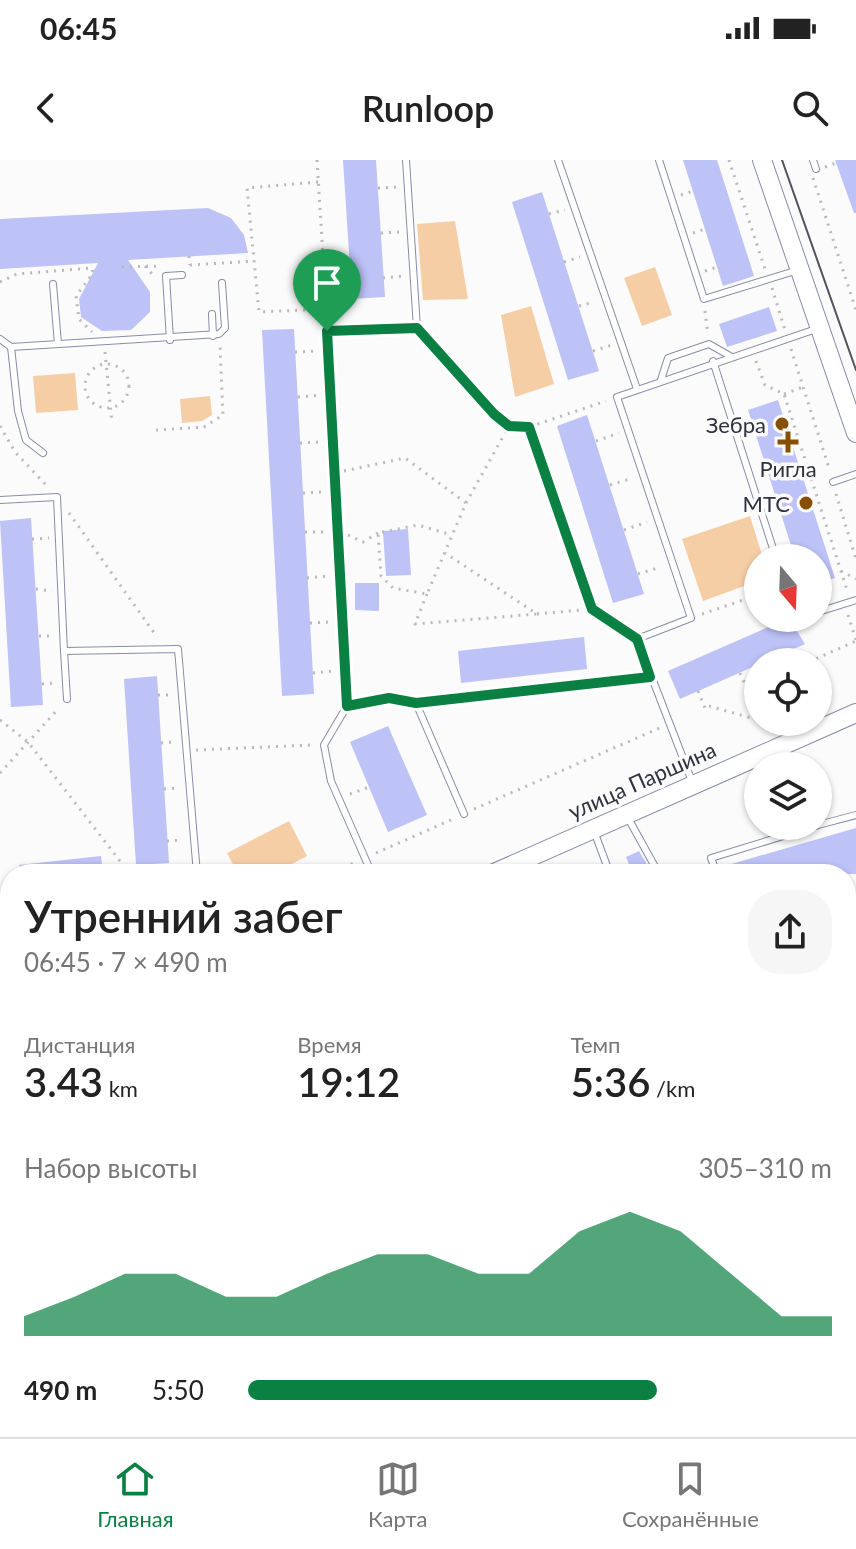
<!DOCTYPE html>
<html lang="ru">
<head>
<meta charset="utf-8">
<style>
	body { margin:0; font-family:Lato,sans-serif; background:#f6f6f6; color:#222; height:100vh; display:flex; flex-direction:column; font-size:30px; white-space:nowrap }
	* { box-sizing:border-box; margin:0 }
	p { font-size:26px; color:#767676 }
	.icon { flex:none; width:44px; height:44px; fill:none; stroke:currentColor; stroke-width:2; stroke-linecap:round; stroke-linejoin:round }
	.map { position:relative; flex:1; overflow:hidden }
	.side { position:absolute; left:0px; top:704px; width:856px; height:574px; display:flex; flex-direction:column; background:#fff; border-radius:32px 32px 0 0; box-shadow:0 2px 6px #0004 }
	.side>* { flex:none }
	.needle { width:52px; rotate:161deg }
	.buttons { position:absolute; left:744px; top:384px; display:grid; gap:16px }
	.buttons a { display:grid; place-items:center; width:88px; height:88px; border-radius:50%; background:#fff; box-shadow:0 2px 6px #0004; font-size:40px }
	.pin { position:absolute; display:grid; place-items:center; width:68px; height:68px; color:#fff; margin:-82px -34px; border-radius:50% 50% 50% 0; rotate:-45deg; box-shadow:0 0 8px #0007 }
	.pin .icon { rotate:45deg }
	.round { display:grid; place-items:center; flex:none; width:84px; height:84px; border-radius:32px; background:#f6f6f6 }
	.headline { display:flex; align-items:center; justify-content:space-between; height:136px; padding:0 24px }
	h1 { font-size:44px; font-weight:600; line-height:60px }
	.metrics { display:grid; grid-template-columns:repeat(3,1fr); gap:12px; height:136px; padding:8px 24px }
	.metrics div { display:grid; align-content:center }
	.metrics b { font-size:40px; font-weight:600 }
	.metrics small { font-size:22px; font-weight:400 }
	.metrics p { font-size:22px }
	.chart { height:224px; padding:16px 24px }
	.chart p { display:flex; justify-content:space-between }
	.chart svg { width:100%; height:144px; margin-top:8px; fill:#0b8043; opacity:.7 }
	ul { padding:0 24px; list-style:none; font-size:26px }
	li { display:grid; grid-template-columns:128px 96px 1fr; align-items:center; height:60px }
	li i { height:20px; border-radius:10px; background:#0b8043 }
	.status { display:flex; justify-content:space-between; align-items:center; height:56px; padding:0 40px; background:#fff; direction:ltr }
	.status svg { height:22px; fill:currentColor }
	header { display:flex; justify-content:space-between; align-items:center; height:104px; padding:0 24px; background:#fff; font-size:36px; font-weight:600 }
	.menu { display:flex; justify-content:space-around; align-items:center; height:112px; border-top:2px solid #e0e0e0; background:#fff; font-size:22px; color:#767676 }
	.menu a { display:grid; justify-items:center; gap:4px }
	.menu .active { color:#0b8043 }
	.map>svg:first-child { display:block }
	.green { fill:#f6cea6 }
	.building { fill:#bdc2f7 }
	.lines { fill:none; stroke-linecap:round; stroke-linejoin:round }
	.lane-casing { stroke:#888baa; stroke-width:8 }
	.secondary-casing { stroke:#888baa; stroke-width:20 }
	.path { stroke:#b9b9bd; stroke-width:3; stroke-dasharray:2 6; stroke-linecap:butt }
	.lane { stroke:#fff; stroke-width:6 }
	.secondary { stroke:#fff; stroke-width:18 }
	.tram { stroke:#52535e; stroke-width:2 }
	.route-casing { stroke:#fff; stroke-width:16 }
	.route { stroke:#0b8043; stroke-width:10 }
	.poi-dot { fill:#875000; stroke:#fbfbfb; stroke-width:3 }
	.labels { text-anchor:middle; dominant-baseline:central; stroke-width:7; stroke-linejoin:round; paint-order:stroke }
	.poi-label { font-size:22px; fill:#31323f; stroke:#fbfbfb; text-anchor:end }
	.street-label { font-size:22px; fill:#31323f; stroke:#fbfbfb }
</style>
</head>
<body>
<div class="status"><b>06:45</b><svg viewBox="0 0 49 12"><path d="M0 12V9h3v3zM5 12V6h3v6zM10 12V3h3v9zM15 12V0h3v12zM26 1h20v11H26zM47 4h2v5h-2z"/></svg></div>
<header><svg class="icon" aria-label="back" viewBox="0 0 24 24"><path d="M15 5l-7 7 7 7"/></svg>Runloop<svg class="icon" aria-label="search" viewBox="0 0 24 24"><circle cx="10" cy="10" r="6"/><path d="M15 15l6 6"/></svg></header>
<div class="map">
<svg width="856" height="1277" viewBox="0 0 856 1277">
	<rect width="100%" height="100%" fill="#fbfbfb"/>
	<g class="green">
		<polygon points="455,61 468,139 423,140 417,64"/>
		<polygon points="655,107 672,155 642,166 624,118"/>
		<polygon points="531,146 554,224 515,237 501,155"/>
		<polygon points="75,213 78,250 36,253 33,216"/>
		<polygon points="210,236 212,255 202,261 182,263 180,239"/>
		<polygon points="750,356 763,398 758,398 758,421 703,441 682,379"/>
		<polygon points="289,661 307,696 273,714 238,714 227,693"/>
	</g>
	<g class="building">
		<polygon points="343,0 376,0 385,137 352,139"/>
		<polygon points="683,0 717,0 754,116 723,126"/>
		<polygon points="835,0 856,0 856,53 854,53"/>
		<polygon points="542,32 599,211 568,220 512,42"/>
		<polygon points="208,48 231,58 244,75 248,93 128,100 150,132 150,152 131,170 102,171 81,157 79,139 98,103 0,109 0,59"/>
		<polygon points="769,147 777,171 727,187 719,164"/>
		<polygon points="294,169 314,534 282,536 262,170"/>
		<polygon points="778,240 835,418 818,424 818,398 795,398 748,250"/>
		<polygon points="587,255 644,434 613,443 557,266"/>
		<polygon points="31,358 43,545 11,547 0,361"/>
		<polygon points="408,369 411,415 386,416 383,371"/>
		<polygon points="355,423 379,423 379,451 355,450"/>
		<polygon points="789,458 805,484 680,539 668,511"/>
		<polygon points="584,477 587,509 461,523 458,491"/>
		<polygon points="157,516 169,703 136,705 124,519"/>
		<polygon points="388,566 427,655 388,672 350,582"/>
		<polygon points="856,668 856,714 723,714 721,707"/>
		<polygon points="639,691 648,706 652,714 633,714 626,697"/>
		<polygon points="101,696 103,714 20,714 19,705"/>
	</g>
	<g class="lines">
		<defs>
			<g id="lane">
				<polyline points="558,0 637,229"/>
				<polyline points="659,0 704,139 798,110"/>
				<polyline points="813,0 816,9"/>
				<polyline points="53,124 58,184"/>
				<polyline points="212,154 213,176"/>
				<polyline points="0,179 11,187 219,174 225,168 222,123"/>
				<polyline points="170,180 166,116 182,115"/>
				<polyline points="11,187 18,251 26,280 43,293"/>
				<polyline points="713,201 776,398"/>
				<polyline points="661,220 668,198 709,184 730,196"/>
				<polyline points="833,322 856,314"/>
				<polyline points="0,340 57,337 64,491 178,489 197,714"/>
				<polyline points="818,452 856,440"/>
				<polyline points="795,458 799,458"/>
				<polyline points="64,491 67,539"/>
				<polyline points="468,537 650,517"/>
				<polyline points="347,546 389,538 416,543 464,654"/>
				<polyline points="693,624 637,479 691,458 617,237 819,168"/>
				<polyline points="628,658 659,714"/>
				<polyline points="818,665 856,655"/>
				<polyline points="594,671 610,714"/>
				<polyline points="372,714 331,621 324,585 347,546 327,171 417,168 406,0"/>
				<polyline points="717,714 711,698 816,666"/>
				<polyline points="0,763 10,762"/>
				<polyline points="846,815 856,812"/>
				<polyline points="846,893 856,890"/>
				<polyline points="846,1052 856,1049"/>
			</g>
			<g id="secondary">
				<polyline points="762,0 856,273"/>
				<polyline points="492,714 856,553"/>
				<polyline points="0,932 10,928"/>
				<polyline points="843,1277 856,1275"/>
			</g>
		</defs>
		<use href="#lane" class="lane-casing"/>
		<use href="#secondary" class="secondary-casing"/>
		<g class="path">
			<polyline points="317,0 327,160"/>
			<polyline points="729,0 765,109"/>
			<polyline points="825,7 836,3"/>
			<polyline points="813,18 856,150"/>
			<polyline points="318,22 247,28 259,152 326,149"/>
			<polyline points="378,28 398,27"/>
			<polyline points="681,35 693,31"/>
			<polyline points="549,54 565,50"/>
			<polyline points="381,73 401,72"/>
			<polyline points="693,73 705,69"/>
			<polyline points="189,96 190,105"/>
			<polyline points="564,102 580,97"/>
			<polyline points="190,105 254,101"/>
			<polyline points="145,106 153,115"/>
			<polyline points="122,107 162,106"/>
			<polyline points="705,111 717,107"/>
			<polyline points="383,118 404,116"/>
			<polyline points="0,122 17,114 92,108 93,113 76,136 79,159 92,172"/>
			<polyline points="772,128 785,170"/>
			<polyline points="579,146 594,142"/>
			<polyline points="705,151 708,175"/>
			<polyline points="425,176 509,266 529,267 606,241"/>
			<polyline points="791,189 830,311"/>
			<polyline points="593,191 612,185"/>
			<polyline points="105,192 112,263"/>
			<polyline points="295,192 319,191"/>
			<polyline points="756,201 765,225 784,234 848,433"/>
			<circle cx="107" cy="226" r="22"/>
			<polyline points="784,234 803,227"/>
			<polyline points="298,237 322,235"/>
			<polyline points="0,266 15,292 46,325"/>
			<polyline points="529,267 592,449 628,473"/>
			<polyline points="156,270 204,267 223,255 220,186"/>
			<polyline points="596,281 619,273"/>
			<polyline points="300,283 320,282"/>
			<polyline points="344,311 405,298 466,343 427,434 393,428 381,416 378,373 418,365 452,375"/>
			<polyline points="610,325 633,318"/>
			<polyline points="303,333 323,332"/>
			<polyline points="836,334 856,399"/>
			<polyline points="466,343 509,266"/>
			<polyline points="69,353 157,477"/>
			<polyline points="624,370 647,362"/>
			<polyline points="305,372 325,372"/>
			<polyline points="348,375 363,382 378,373"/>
			<polyline points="32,379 49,378"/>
			<polyline points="841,411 856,419"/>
			<polyline points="638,414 661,407"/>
			<polyline points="307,418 328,416"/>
			<polyline points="36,429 52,431"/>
			<polyline points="427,434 415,464 537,454 445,393"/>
			<polyline points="537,454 592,449"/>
			<polyline points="702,454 758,435"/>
			<polyline points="848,455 856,480"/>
			<polyline points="310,463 330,462"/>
			<polyline points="39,476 51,476"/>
			<polyline points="788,491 793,502"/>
			<polyline points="809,502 856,481"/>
			<polyline points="313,513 333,511"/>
			<polyline points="740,513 747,529"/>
			<polyline points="42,524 54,523"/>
			<polyline points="698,531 705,548"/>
			<polyline points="158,535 170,535"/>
			<polyline points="428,542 456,539"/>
			<polyline points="709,546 758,560"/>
			<polyline points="0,560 28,582 130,714"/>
			<polyline points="765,562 783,567"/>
			<polyline points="161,583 173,582"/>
			<polyline points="196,590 312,585"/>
			<polyline points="0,613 59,548"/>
			<polyline points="164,629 180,628"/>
			<polyline points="350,634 369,627"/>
			<polyline points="474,649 662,567"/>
			<polyline points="167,681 183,680"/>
			<polyline points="376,693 453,659"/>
			<polyline points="329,714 354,703"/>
			<polyline points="0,859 10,855"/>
			<polyline points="760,1277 818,1268"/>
		</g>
		<use href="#lane" class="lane"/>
		<use href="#secondary" class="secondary"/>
		<polyline class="tram" points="782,0 856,210"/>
	</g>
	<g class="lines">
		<defs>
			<polygon id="route" points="417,168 494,254 509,266 529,267 592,449 637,479 650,517 416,543 389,538 347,546 327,171"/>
		</defs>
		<use href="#route" class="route-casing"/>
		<use href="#route" class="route"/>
	</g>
	<g class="poi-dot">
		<circle cx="782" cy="264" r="8"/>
		<path d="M784 270h8v8h8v8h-8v8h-8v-8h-8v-8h8z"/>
		<circle cx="806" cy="343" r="8"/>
	</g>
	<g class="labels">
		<g class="poi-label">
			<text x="766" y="264">Зебра</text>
			<text x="788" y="308" text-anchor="middle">Ригла</text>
			<text x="790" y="343">МТС</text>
		</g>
		<g class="street-label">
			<text transform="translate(642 620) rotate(-24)">улица Паршина</text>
		</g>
	</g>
</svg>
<div class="buttons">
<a><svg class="needle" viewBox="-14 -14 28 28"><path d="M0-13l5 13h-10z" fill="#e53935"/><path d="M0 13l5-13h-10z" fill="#767676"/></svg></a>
<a><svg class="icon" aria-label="locate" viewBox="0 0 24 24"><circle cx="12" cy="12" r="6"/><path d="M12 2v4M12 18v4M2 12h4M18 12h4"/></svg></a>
<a><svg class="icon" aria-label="layers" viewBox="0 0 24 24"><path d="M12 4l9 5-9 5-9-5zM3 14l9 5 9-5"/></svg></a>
</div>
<div class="pin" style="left:327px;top:171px;background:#1e9e55"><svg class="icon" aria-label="arrive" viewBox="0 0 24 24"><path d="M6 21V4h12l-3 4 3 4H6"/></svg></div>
<section class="side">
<div class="headline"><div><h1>Утренний забег</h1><p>06:45 · 7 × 490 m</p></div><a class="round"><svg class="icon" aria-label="share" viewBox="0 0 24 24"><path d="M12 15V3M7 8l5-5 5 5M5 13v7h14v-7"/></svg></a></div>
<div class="metrics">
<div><p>Дистанция</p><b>3.43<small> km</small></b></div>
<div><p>Время</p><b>19:12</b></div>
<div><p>Темп</p><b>5:36<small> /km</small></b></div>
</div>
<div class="chart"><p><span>Набор высоты</span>305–310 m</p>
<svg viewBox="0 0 160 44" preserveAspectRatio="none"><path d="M0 44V38L10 32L20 25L30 25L40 32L50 32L60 25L70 19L80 19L90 25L100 25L110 12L120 6L130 12L140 25L150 38L160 38V44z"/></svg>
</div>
<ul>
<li><b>490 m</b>5:50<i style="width:70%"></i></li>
</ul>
</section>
</div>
<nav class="menu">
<a class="active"><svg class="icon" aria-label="home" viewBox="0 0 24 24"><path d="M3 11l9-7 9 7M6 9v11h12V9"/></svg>Главная</a>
<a><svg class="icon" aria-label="map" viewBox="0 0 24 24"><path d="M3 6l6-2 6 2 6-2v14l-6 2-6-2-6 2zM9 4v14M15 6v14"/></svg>Карта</a>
<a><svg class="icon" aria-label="saved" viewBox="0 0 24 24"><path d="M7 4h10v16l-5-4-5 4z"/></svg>Сохранённые</a>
</nav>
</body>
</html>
